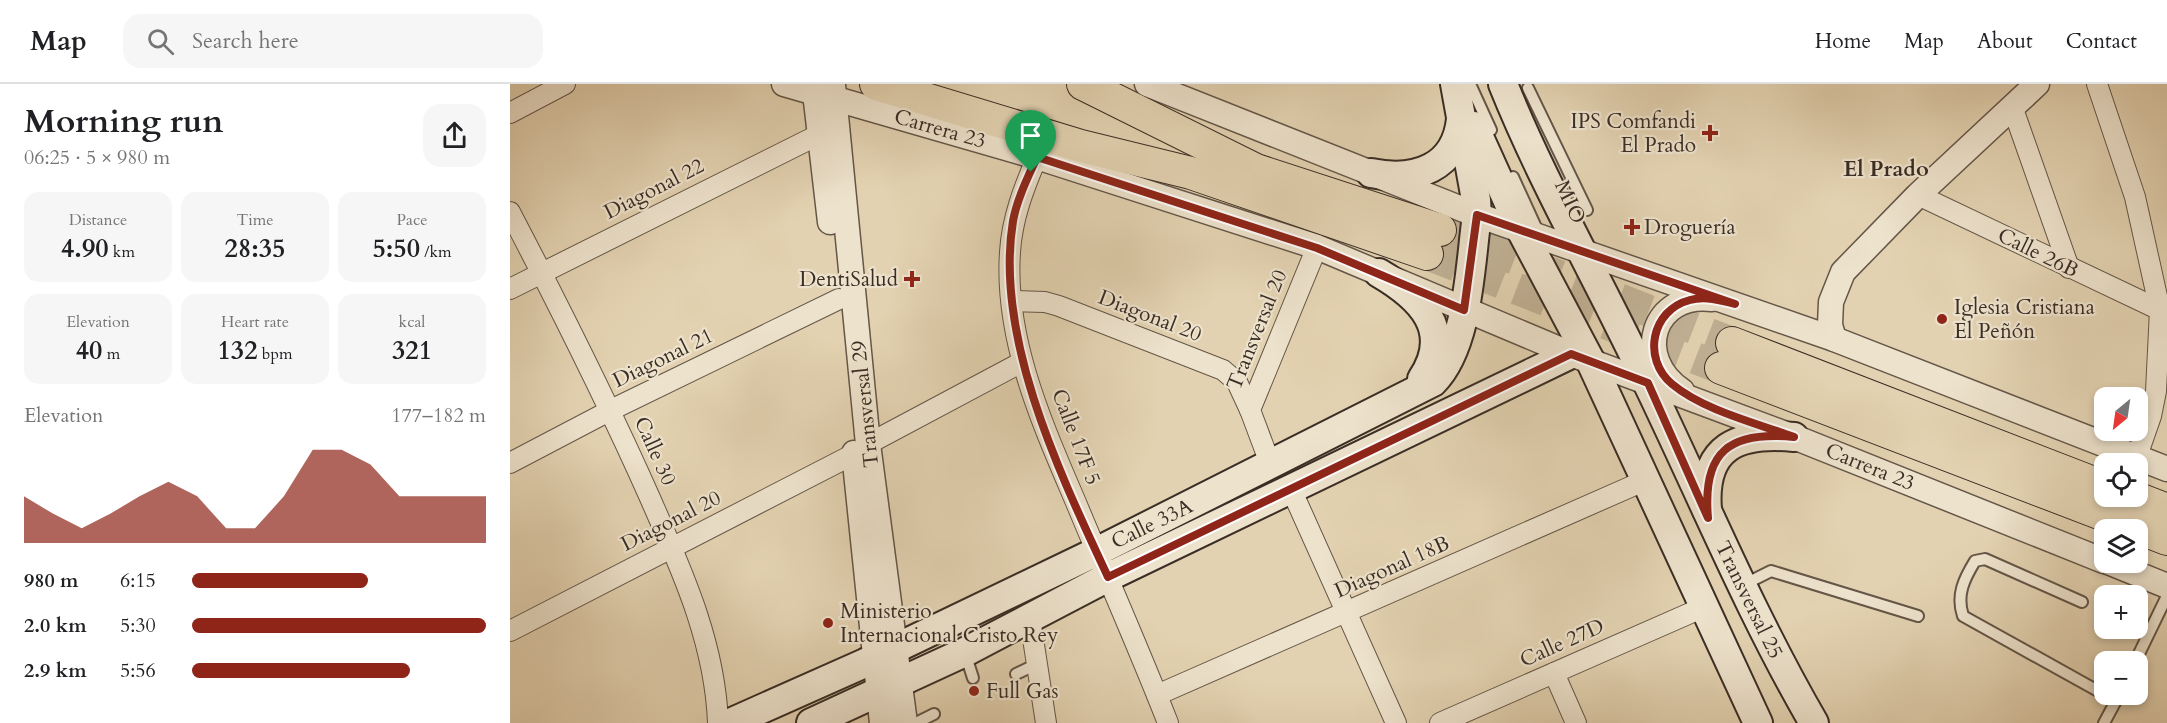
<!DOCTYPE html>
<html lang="en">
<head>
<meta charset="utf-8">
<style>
	body { margin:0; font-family:Cardo,serif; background:#f6f6f6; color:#202124; height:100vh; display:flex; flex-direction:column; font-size:22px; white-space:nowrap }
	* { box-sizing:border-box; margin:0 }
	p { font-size:20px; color:#757577 }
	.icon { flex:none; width:33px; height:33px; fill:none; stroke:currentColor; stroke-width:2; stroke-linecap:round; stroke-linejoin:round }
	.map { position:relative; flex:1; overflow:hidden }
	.drawer { display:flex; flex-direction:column; background:#fff; width:510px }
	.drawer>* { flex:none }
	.needle { width:39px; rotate:209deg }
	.buttons { position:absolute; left:1584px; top:303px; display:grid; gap:12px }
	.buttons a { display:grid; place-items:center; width:54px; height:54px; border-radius:12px; background:#fff; box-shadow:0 3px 9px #0003; font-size:30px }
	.pin { position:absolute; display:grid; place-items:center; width:51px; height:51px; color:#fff; margin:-62px -26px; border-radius:50% 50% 50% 0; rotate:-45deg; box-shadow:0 0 6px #0007 }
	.pin .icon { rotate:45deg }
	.round { display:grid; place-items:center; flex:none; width:63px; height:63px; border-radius:18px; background:#f6f6f6 }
	.overview { display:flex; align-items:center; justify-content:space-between; height:102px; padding:0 24px }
	h1 { font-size:33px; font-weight:700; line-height:45px }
	.figures { display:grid; grid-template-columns:repeat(3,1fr); gap:9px; height:102px; padding:6px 24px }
	.figures div { display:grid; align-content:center; border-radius:15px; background:#f6f6f6; text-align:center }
	.figures b { font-size:26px; font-weight:700 }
	.figures small { font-size:16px; font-weight:400 }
	.figures p { font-size:16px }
	.chart { height:168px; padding:12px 24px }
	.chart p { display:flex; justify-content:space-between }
	.chart svg { width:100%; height:108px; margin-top:6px; fill:#8f2418; opacity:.7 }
	ul { padding:0 24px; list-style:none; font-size:20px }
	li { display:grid; grid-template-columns:96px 72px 1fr; align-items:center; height:45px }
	li i { height:15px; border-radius:8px; background:#8f2418 }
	header { display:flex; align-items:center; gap:36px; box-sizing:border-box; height:84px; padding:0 30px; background:#fff; border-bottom:2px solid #e0e0e0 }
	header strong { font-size:28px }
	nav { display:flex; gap:33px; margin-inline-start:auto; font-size:21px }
	.search { width:420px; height:54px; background:#f6f6f6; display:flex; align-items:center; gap:15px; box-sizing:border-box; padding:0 21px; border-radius:18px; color:#757577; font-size:22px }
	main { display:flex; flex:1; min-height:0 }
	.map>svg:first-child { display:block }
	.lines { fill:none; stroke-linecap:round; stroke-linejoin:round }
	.primary-tunnel { stroke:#c1b195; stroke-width:32; stroke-dasharray:32 16; stroke-linecap:butt }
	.service-casing { stroke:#645648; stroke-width:14 }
	.minor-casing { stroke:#645648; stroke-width:22 }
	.tertiary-casing { stroke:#645648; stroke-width:27 }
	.secondary-casing { stroke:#3a2d25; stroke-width:32 }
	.primary-casing { stroke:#3a2d25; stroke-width:34 }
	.service { stroke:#ede2cc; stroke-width:10 }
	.minor { stroke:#ede2cc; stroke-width:20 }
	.tertiary { stroke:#ede2cc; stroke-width:24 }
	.secondary { stroke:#ede2cc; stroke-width:28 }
	.primary { stroke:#e3d2b1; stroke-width:32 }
	.route-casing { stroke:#fff; stroke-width:12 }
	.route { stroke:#8f2418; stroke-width:8 }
	.poi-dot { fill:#8f2418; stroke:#ede2cc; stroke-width:2 }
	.labels { text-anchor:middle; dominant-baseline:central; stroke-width:4.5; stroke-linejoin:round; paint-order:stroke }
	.poi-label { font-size:21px; fill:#3a2d25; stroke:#ede2cc; text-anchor:start }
	.street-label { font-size:21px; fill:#3a2d25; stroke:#ede2cc }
	.neighbourhood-label { font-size:22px; font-weight:bold; fill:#3a2d25; stroke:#ede2cc }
</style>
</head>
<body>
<header>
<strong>Map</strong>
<div class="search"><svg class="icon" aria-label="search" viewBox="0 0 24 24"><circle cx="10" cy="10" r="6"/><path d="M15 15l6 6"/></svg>Search here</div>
<nav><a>Home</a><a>Map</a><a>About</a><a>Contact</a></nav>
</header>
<main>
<section class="drawer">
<div class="overview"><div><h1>Morning run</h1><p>06:25 · 5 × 980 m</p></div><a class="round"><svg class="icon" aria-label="share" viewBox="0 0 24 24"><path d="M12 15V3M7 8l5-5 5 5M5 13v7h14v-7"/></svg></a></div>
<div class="figures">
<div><p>Distance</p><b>4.90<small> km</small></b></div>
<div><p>Time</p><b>28:35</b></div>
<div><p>Pace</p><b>5:50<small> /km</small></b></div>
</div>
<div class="figures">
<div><p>Elevation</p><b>40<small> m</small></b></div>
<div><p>Heart rate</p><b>132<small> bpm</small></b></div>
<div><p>kcal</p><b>321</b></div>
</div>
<div class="chart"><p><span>Elevation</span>177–182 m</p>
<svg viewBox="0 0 160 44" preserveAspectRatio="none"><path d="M0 44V25L10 32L20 38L30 32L40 25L50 19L60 25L70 38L80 38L90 25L100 6L110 6L120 12L130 25L140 25L150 25L160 25V44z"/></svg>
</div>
<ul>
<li><b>980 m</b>6:15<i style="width:60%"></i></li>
<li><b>2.0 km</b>5:30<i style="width:100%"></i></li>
<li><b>2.9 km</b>5:56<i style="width:74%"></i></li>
</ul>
</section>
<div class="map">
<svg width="1657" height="639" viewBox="0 0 1657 639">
	<rect width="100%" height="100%" fill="#e3d2b1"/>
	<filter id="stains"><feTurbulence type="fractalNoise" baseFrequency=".00333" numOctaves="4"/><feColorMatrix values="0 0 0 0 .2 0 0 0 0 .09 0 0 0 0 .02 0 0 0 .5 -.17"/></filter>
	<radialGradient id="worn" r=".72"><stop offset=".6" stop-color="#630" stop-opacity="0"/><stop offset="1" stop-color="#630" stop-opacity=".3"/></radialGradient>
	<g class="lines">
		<g class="primary-tunnel">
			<polyline points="930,146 1222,259"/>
			<polyline points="917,170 1211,284"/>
		</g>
		<defs>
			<g id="service">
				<polyline points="960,0 981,46"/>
				<polyline points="1018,4 1077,126"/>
				<polyline points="1003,93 1029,150"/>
				<polyline points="1233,501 1261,487 1408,532"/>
				<path d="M1572 518 1475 475 1465 477C1454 495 1446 511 1453 532L1606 617"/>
				<polyline points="455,569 463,594"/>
				<polyline points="1625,578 1657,512"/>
				<polyline points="506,590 527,580"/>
				<polyline points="406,639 424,630"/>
				<polyline points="1594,639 1608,613"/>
			</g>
			<g id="minor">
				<polyline points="1587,0 1625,113 1650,226 1646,307 1641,332 1627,372"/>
				<polyline points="1502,22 1559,184"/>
				<polyline points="0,29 55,0"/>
				<path d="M527 73C514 104 502 134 500 168 494 257 533 341 567 421 597 493 629 565 658 639"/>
				<polyline points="1408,111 1650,226"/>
				<path d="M0 128C49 222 97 317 140 414 172 487 205 558 208 639"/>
				<polyline points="0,205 310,50"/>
				<polyline points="502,217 535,218 549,222 713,286 727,298 740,326"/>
				<polyline points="358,360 512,278"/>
				<polyline points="0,379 101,326 329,215"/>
				<polyline points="761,382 740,326 807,163"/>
				<polyline points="781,405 886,639"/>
				<polyline points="520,535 536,639"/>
				<polyline points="0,547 344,370"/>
				<polyline points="1044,589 1066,639"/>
				<polyline points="647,611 1136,396"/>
				<polyline points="930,639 1194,523"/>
			</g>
			<g id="tertiary">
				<polyline points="274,0 527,73 807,163 1061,270 1284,353 1594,477"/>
				<polyline points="304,0 320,138"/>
				<polyline points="637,0 967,131 1324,255 1657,385"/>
				<polyline points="323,1 358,360 395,639"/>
				<polyline points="1324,255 1320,241 1321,218 1333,188 1408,111 1527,0"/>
				<path d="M1172 307C1122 273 1143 208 1202 215"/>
				<polyline points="344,369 372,639"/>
				<polyline points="1598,478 1657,502"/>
			</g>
			<g id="secondary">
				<path d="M993 0C1034 102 1090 198 1137 298 1192 412 1240 529 1304 639"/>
				<polyline points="964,42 1011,146 1081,278 1248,639"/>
				<path d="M861 89C906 98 946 84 951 35"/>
				<path d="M869 189C910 213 945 246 912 295"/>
				<path d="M1197 426C1192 362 1228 348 1284 353"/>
				<path d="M220 639 355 579 586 468 923 298C959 262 960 180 967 131L966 116 945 0"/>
				<polyline points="301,639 455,568 598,493 1061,270"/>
			</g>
			<g id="primary">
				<polyline points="366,0 571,62 681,89 917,170"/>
				<polyline points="573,0 746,86 930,146"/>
				<polyline points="1222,259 1594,403"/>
				<polyline points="1211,284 1657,455"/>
				<polyline points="1621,412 1657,426"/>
			</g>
		</defs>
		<use href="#service" class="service-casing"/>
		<use href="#minor" class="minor-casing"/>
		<use href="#tertiary" class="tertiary-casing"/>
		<use href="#secondary" class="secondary-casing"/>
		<use href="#primary" class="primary-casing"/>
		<use href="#service" class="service"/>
		<use href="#minor" class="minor"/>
		<use href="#tertiary" class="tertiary"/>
		<use href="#secondary" class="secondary"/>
		<use href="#primary" class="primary"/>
	</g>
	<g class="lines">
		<defs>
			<path id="route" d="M527 73 807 164 954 226 967 131 1225 220C1210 216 1195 212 1180 216 1141 226 1132 275 1162 300 1193 326 1246 339 1284 353 1220 347 1192 367 1198 434L1138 299 1061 270 598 493C550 390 484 253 503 137 507 115 518 93 527 73Z"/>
		</defs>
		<use href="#route" class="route-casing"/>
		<use href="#route" class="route"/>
	</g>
	<g class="poi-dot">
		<path d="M1197 40h6v6h6v6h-6v6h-6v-6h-6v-6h6z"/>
		<path d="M1119 134h6v6h6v6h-6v6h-6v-6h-6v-6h6z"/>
		<path d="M399 186h6v6h6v6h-6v6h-6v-6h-6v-6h6z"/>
		<circle cx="1432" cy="235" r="6"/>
		<circle cx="318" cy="539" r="6"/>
		<circle cx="464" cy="607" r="6"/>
	</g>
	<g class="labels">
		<g class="poi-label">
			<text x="1186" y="37" text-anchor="end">IPS Comfandi<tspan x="1186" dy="24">El Prado</tspan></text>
			<text x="1134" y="143">Droguería</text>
			<text x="388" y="195" text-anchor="end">DentiSalud</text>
			<text x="1444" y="223">Iglesia Cristiana<tspan x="1444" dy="24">El Peñón</tspan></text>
			<text x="330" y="527">Ministerio<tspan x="330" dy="24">Internacional Cristo Rey</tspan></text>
			<text x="476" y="607">Full Gas</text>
		</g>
		<g class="street-label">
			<text transform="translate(430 45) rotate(16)">Carrera 23</text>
			<text transform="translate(144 105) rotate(-27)">Diagonal 22</text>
			<text transform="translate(1060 118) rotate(65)">MIO</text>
			<text transform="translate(1528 169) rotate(26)">Calle 26B</text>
			<text transform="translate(640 232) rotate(21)">Diagonal 20</text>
			<text transform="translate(747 246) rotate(-68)">Transversal 20</text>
			<text transform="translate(153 274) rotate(-26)">Diagonal 21</text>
			<text transform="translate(355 320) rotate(-96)">Transversal 29</text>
			<text transform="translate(566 353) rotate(69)">Calle 17F 5</text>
			<text transform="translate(145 367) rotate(66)">Calle 30</text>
			<text transform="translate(1360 383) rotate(22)">Carrera 23</text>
			<text transform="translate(161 437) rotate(-27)">Diagonal 20</text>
			<text transform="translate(642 440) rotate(-26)">Calle 33A</text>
			<text transform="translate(882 483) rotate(-24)">Diagonal 18B</text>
			<text transform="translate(1239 516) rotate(64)">Transversal 25</text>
			<text transform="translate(1052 559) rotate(-24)">Calle 27D</text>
		</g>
		<g class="neighbourhood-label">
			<text x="1376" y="85">El Prado</text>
		</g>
	</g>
	<rect width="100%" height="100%" filter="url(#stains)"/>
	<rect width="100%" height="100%" fill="url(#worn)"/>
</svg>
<div class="buttons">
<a><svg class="needle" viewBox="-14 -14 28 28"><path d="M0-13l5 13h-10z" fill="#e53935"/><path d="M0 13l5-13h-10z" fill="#757577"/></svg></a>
<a><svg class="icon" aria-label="locate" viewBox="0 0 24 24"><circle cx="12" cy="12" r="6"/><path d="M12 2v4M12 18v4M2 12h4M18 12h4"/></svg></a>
<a><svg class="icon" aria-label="layers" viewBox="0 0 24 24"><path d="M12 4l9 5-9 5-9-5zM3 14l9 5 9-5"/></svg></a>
<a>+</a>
<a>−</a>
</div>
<div class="pin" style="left:521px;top:88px;background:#1e9e55"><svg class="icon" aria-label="arrive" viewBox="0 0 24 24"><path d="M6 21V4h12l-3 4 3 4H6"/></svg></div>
</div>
</main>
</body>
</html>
